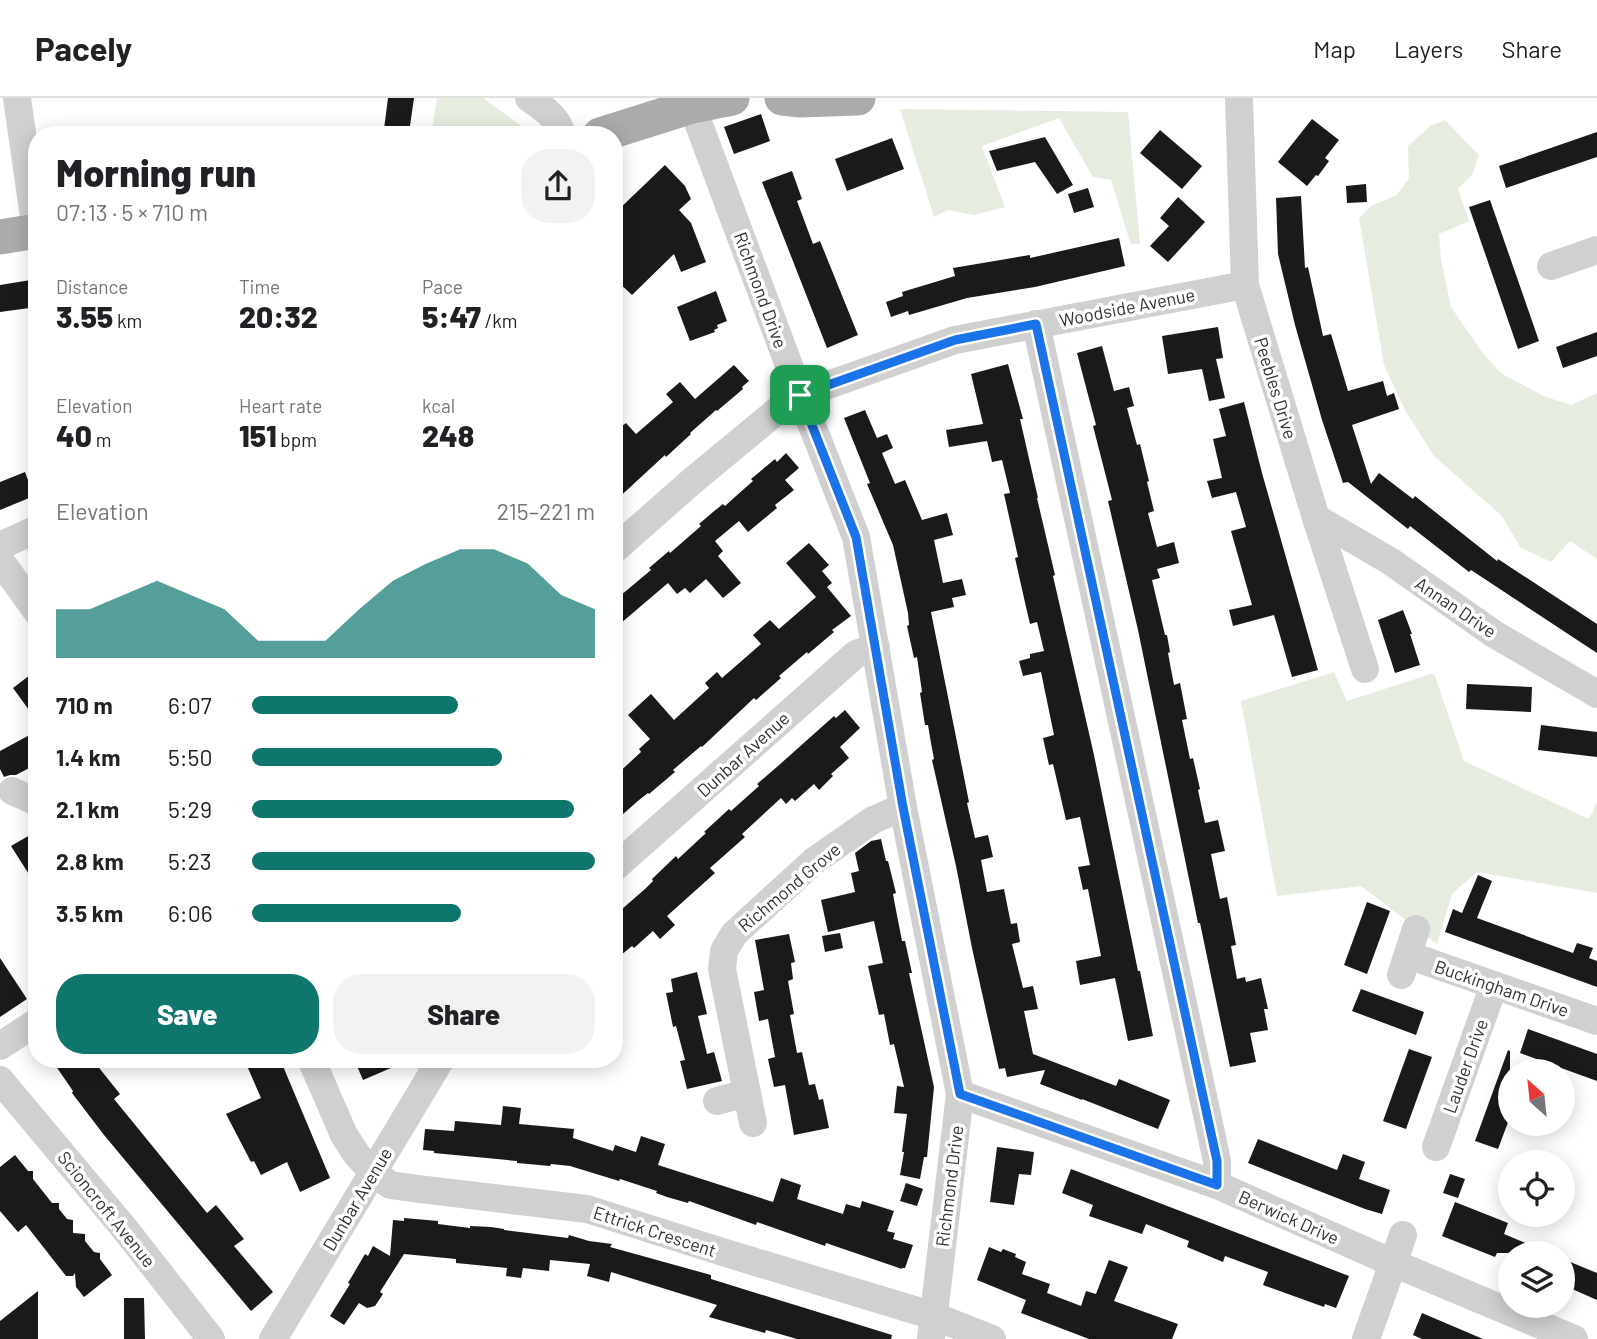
<!DOCTYPE html>
<html lang="en">
<head>
<meta charset="utf-8">
<style>
	body { margin:0; font-family:Barlow,sans-serif; background:#f2f2f2; color:#202124; height:100vh; display:flex; flex-direction:column; font-size:26px; white-space:nowrap }
	* { box-sizing:border-box; margin:0 }
	p { font-size:23px; color:#757577 }
	.icon { flex:none; width:38px; height:38px; fill:none; stroke:currentColor; stroke-width:2; stroke-linecap:round; stroke-linejoin:round }
	.map { position:relative; flex:1; overflow:hidden }
	.panel { position:absolute; left:28px; top:28px; width:595px; height:942px; display:flex; flex-direction:column; background:#fff; border-radius:28px; box-shadow:0 4px 18px #0003 }
	.panel>* { flex:none }
	.needle { width:46px; rotate:333deg }
	.fabs { position:absolute; left:1498px; top:961px; display:grid; gap:14px }
	.fabs a { display:grid; place-items:center; width:77px; height:77px; border-radius:50%; background:#fff; box-shadow:0 4px 18px #0003; font-size:35px }
	.pin { position:absolute; display:grid; place-items:center; width:60px; height:60px; color:#fff; margin:-30px; border-radius:14px; box-shadow:0 4px 10px #0006 }
	.round { display:grid; place-items:center; flex:none; width:74px; height:74px; border-radius:28px; background:#f2f2f2 }
	.overview { display:flex; align-items:center; justify-content:space-between; height:119px; padding:0 28px }
	h1 { font-size:38px; font-weight:800; line-height:52px }
	.stats { display:grid; grid-template-columns:repeat(3,1fr); gap:10px; height:119px; padding:7px 28px }
	.stats div { display:grid; align-content:center }
	.stats b { font-size:30px; font-weight:800 }
	.stats small { font-size:19px; font-weight:400 }
	.stats p { font-size:19px }
	.chart { height:196px; padding:14px 28px }
	.chart p { display:flex; justify-content:space-between }
	.chart svg { width:100%; height:126px; margin-top:7px; fill:#0f766e; opacity:.7 }
	.button { display:flex; gap:14px; margin-top:auto; padding:14px 28px }
	.button a { flex:1; height:80px; border-radius:28px; background:#0f766e; color:#fff; font-size:28px; font-weight:800; line-height:80px; text-align:center }
	.button a+a { background:#f2f2f2; color:#202124 }
	ul { padding:0 28px; list-style:none; font-size:23px }
	li { display:grid; grid-template-columns:112px 84px 1fr; align-items:center; height:52px }
	li i { height:18px; border-radius:9px; background:#0f766e }
	header { display:flex; align-items:center; gap:42px; box-sizing:border-box; height:98px; padding:0 35px; background:#fff; border-bottom:2px solid #e0e0e0 }
	header strong { font-size:33px }
	nav { display:flex; gap:38px; margin-inline-start:auto; font-size:24px }
	.map>svg:first-child { display:block }
	.green { fill:#e6ecdf }
	.building { fill:#1a1a1a }
	.lines { fill:none; stroke-linecap:round; stroke-linejoin:round }
	.minor { stroke:#d0d0d0; stroke-width:28 }
	.major { stroke:#ababab; stroke-width:35 }
	.route-casing { stroke:#fff; stroke-width:14 }
	.route { stroke:#1a73e8; stroke-width:9 }
	.labels { text-anchor:middle; dominant-baseline:central; stroke-width:7; stroke-linejoin:round; paint-order:stroke }
	.street-label { font-size:18px; fill:#333; stroke:#fff }
</style>
</head>
<body>
<header>
<strong>Pacely</strong>
<nav><a>Map</a><a>Layers</a><a>Share</a></nav>
</header>
<div class="map">
<svg width="1597" height="1241" viewBox="0 0 1597 1241">
	<rect width="100%" height="100%" fill="#fff"/>
	<g class="green">
		<polygon points="437,0 483,0 524,30 488,37 431,37"/>
		<polygon points="900,11 1128,14 1140,145 1131,147 1111,82 1093,79 1059,20 982,48 1005,109 974,117 948,112 934,119"/>
		<polygon points="1445,22 1479,57 1472,77 1458,91 1469,123 1439,136 1441,161 1451,209 1482,254 1502,276 1546,299 1571,307 1597,295 1597,461 1570,443 1551,464 1520,449 1502,418 1434,358 1405,312 1384,267 1359,120 1371,108 1397,97 1409,80 1408,48 1430,28"/>
		<polygon points="1334,574 1347,603 1434,575 1464,663 1589,721 1597,704 1597,795 1477,774 1452,796 1437,846 1361,788 1277,798 1241,603"/>
	</g>
	<g class="building">
		<polygon points="388,0 414,0 409,35 384,31"/>
		<polygon points="761,16 770,43 734,56 724,29"/>
		<polygon points="1312,21 1339,42 1325,60 1329,63 1318,78 1316,77 1307,88 1278,64"/>
		<polygon points="1160,32 1202,68 1182,91 1140,55"/>
		<polygon points="1597,34 1597,59 1506,90 1499,68"/>
		<polygon points="1045,39 1073,87 1057,96 1035,64 997,73 989,53"/>
		<polygon points="892,40 904,71 847,93 835,61"/>
		<polygon points="665,67 685,88 691,101 679,112 691,125 706,164 681,174 674,156 632,197 614,180 614,116"/>
		<polygon points="792,73 802,101 797,103 813,146 820,143 858,237 827,250 762,84"/>
		<polygon points="1366,86 1367,104 1347,105 1346,88"/>
		<polygon points="1088,90 1094,109 1074,115 1068,96"/>
		<polygon points="1301,98 1305,170 1308,169 1323,238 1331,236 1348,293 1383,283 1387,298 1394,295 1399,311 1352,327 1371,386 1379,375 1413,401 1415,398 1497,463 1498,461 1597,526 1597,555 1471,472 1469,474 1410,428 1408,431 1348,384 1343,385 1322,322 1295,227 1278,156 1276,100"/>
		<polygon points="1178,99 1205,124 1168,164 1150,148 1169,128 1160,120"/>
		<polygon points="1490,102 1539,243 1518,251 1469,109"/>
		<polygon points="1119,140 1125,168 1035,189 967,200 909,217 908,213 891,219 886,204 903,198 902,194 955,178 953,170 1030,157 1030,160"/>
		<polygon points="37,181 37,209 0,214 0,187"/>
		<polygon points="716,193 727,223 717,227 718,230 714,232 715,234 690,243 677,209"/>
		<polygon points="1218,229 1223,260 1216,261 1225,300 1209,303 1202,271 1168,276 1162,238"/>
		<polygon points="1597,234 1597,258 1563,270 1556,249"/>
		<polygon points="1102,248 1114,293 1129,289 1134,308 1127,310 1137,347 1140,346 1149,383 1147,384 1154,413 1148,415 1157,449 1174,444 1179,465 1157,471 1160,480 1152,482 1165,537 1167,537 1170,554 1168,555 1174,587 1180,585 1187,621 1182,622 1190,661 1193,660 1200,691 1198,692 1205,725 1218,722 1225,753 1211,756 1220,801 1227,799 1236,847 1231,848 1237,881 1245,879 1246,884 1261,880 1268,911 1264,911 1268,932 1250,935 1256,964 1230,969 1200,825 1198,825 1138,532 1108,403 1112,402 1093,328 1096,327 1077,255"/>
		<polygon points="1008,266 1023,321 1020,321 1038,400 1037,400 1055,477 1053,478 1094,657 1138,873 1140,873 1153,938 1128,943 1115,880 1080,887 1076,863 1101,858 1088,791 1083,792 1078,769 1090,767 1080,719 1066,722 1053,666 1049,667 1043,640 1054,637 1041,574 1023,578 1019,563 1030,560 1030,556 1044,553 1037,524 1030,526 1026,509 1015,460 1018,459 1004,396 1010,395 1002,362 992,364 987,343 949,349 946,332 983,326 971,276"/>
		<polygon points="734,267 749,283 742,289 743,291 717,313 716,312 690,335 691,336 666,359 665,357 614,404 614,359 623,351 614,341 614,335 626,325 636,336 673,304 666,296 680,284 695,301"/>
		<polygon points="1244,304 1262,375 1318,572 1292,579 1274,517 1233,528 1229,512 1252,507 1231,433 1246,429 1236,394 1212,400 1207,383 1222,380 1213,341 1226,338 1219,311"/>
		<polygon points="865,312 877,340 887,336 893,350 882,355 895,386 905,382 922,422 947,415 953,437 934,442 943,485 962,481 966,497 952,500 954,509 931,514 969,704 967,705 975,740 988,737 993,759 981,762 987,794 1004,791 1011,826 1017,825 1020,844 1012,846 1023,890 1033,888 1038,911 1024,913 1033,956 1116,988 1119,981 1170,1002 1158,1031 1082,1001 1082,1002 1040,986 1045,972 1007,979 1005,970 999,971 972,850 956,768 932,662 934,661 931,645 928,627 925,627 920,595 922,594 917,559 914,560 907,528 909,527 908,515 893,447 867,386 870,385 844,320"/>
		<polygon points="786,355 799,370 785,382 794,392 775,407 777,410 748,434 739,423 715,443 723,453 718,458 741,485 723,500 706,481 690,495 685,490 677,496 668,485 614,531 614,503 651,472 649,470 669,453 670,455 701,428 699,426 713,414 723,406 725,408 736,398 753,383 751,381 775,361 777,364"/>
		<polygon points="25,374 34,398 0,412 0,384"/>
		<polygon points="809,445 829,467 822,473 832,485 827,489 851,518 832,532 834,534 808,556 807,554 779,578 781,580 756,602 754,600 702,649 701,648 673,672 675,674 649,696 648,695 639,702 614,724 614,679 641,654 639,651 650,641 628,617 651,596 674,622 709,590 705,585 717,574 722,580 761,546 753,537 770,522 779,531 816,499 786,465"/>
		<polygon points="1403,512 1412,536 1410,536 1420,567 1395,575 1378,522"/>
		<polygon points="30,577 37,586 37,623 13,590"/>
		<polygon points="1467,586 1532,589 1531,614 1466,611"/>
		<polygon points="845,612 860,630 840,649 849,660 831,676 833,678 819,692 814,686 795,703 792,700 786,706 781,700 742,736 745,739 710,770 715,775 667,818 675,827 660,841 653,833 634,850 632,848 614,863 614,818 645,791 653,783 652,781 676,758 678,761 706,735 704,734 729,711 731,713 759,688 757,686 778,668 834,618 836,620"/>
		<polygon points="1541,627 1597,634 1597,659 1538,652"/>
		<polygon points="37,633 37,658 30,662 33,668 16,677 10,677 4,679 0,671 0,653"/>
		<polygon points="37,733 37,789 11,748"/>
		<polygon points="881,741 886,763 888,763 896,795 893,796 895,807 902,843 905,843 912,875 909,875 934,989 927,1059 924,1059 920,1081 900,1077 904,1054 902,1054 907,1016 894,1015 897,988 904,989 894,946 890,947 884,916 879,917 868,868 883,865 874,823 828,834 821,802 855,794 851,775 859,773 855,755 871,743"/>
		<polygon points="1478,777 1492,783 1477,820 1573,855 1577,845 1593,850 1589,860 1597,863 1597,889 1445,834 1453,811 1462,815"/>
		<polygon points="1367,804 1390,813 1367,876 1344,867"/>
		<polygon points="840,835 843,850 825,854 822,838"/>
		<polygon points="789,836 795,864 791,865 793,881 788,883 794,916 790,917 797,955 802,954 809,987 815,986 819,1002 823,1001 829,1030 794,1037 785,987 774,989 768,961 775,959 768,921 759,923 754,894 764,892 755,842"/>
		<polygon points="0,860 27,901 0,919"/>
		<polygon points="697,874 707,916 698,918 707,956 714,954 722,983 687,991 680,963 685,962 676,928 673,929 666,895 673,894 671,881"/>
		<polygon points="1361,891 1424,914 1416,937 1352,913"/>
		<polygon points="1528,931 1597,956 1597,983 1520,955"/>
		<polygon points="1409,951 1432,959 1406,1031 1383,1023"/>
		<polygon points="1508,952 1510,953 1510,1019 1498,1051 1475,1043"/>
		<polygon points="51,961 92,961 120,996 114,1001 207,1115 216,1107 244,1141 234,1148 273,1194 251,1213 104,1037 72,995 73,993"/>
		<polygon points="244,961 280,961 330,1080 300,1094 287,1064 261,1077 254,1063 251,1064 226,1016 261,1000"/>
		<polygon points="354,961 412,961 363,982"/>
		<polygon points="503,1008 521,1010 519,1026 574,1031 573,1040 613,1053 615,1047 636,1054 641,1038 665,1046 658,1067 773,1104 781,1080 801,1087 797,1101 843,1116 846,1106 860,1110 862,1103 894,1113 887,1133 895,1135 893,1141 913,1147 905,1170 902,1170 902,1171 826,1145 825,1148 757,1124 756,1127 689,1103 688,1105 667,1099 656,1095 657,1093 620,1081 619,1083 570,1068 551,1066 550,1068 517,1065 517,1063 434,1055 434,1053 423,1052 425,1031 454,1033 455,1023 501,1027"/>
		<polygon points="1258,1041 1337,1072 1343,1056 1365,1064 1359,1081 1390,1092 1382,1116 1365,1111 1248,1065"/>
		<polygon points="997,1049 1034,1054 1031,1077 1019,1076 1014,1107 990,1104"/>
		<polygon points="15,1057 28,1073 33,1073 33,1081 52,1105 59,1105 59,1111 67,1121 73,1122 73,1135 85,1136 85,1143 94,1154 100,1155 100,1161 112,1177 84,1199 76,1189 75,1175 73,1178 66,1178 26,1127 18,1134 0,1113 0,1069"/>
		<polygon points="1071,1071 1349,1178 1336,1210 1325,1206 1324,1209 1263,1187 1268,1174 1225,1158 1223,1164 1187,1149 1189,1143 1146,1126 1142,1136 1089,1118 1093,1107 1062,1095"/>
		<polygon points="1450,1076 1465,1081 1458,1100 1443,1095"/>
		<polygon points="906,1085 923,1091 917,1108 900,1103"/>
		<polygon points="1455,1104 1508,1125 1504,1136 1549,1155 1497,1155 1495,1159 1442,1138"/>
		<polygon points="404,1120 438,1123 438,1126 470,1130 470,1128 491,1129 504,1131 504,1132 568,1140 569,1137 589,1143 612,1146 610,1149 711,1177 711,1181 892,1237 891,1241 797,1241 766,1232 765,1235 709,1219 717,1207 611,1174 609,1184 587,1178 590,1166 550,1162 549,1173 523,1170 521,1180 506,1178 507,1170 456,1165 456,1161 404,1156 380,1194 383,1196 375,1208 367,1210 359,1205 344,1227 330,1218 350,1186 348,1185 365,1156 368,1158 373,1148 390,1158 393,1122 404,1123"/>
		<polygon points="989,1149 1001,1154 1003,1151 1016,1156 1015,1159 1026,1164 1022,1176 1050,1186 1047,1195 1081,1208 1086,1193 1096,1196 1109,1162 1128,1169 1114,1203 1178,1226 1172,1241 1089,1241 1021,1215 1026,1202 977,1182"/>
		<polygon points="1563,1161 1597,1175 1597,1202 1563,1187"/>
		<polygon points="38,1193 38,1241 0,1241 0,1223"/>
		<polygon points="124,1200 144,1200 145,1241 124,1241"/>
		<polygon points="1422,1215 1483,1241 1422,1241 1413,1237"/>
	</g>
	<g class="lines">
		<g class="minor">
			<polyline points="17,0 36,133"/>
			<path d="M529 0C543 10 558 19 562 37"/>
			<polyline points="1239,0 1245,187 1316,420 1365,571"/>
			<polyline points="692,8 800,297 856,439 903,709 960,996 931,1241"/>
			<polyline points="1551,168 1597,152"/>
			<polyline points="1036,226 1217,1063 1217,1087"/>
			<polyline points="1316,420 1390,463 1494,536 1597,596"/>
			<polyline points="0,448 37,431"/>
			<polyline points="614,452 691,384 784,307 800,297 955,242 1245,187"/>
			<polyline points="0,462 37,514"/>
			<polyline points="12,693 37,704"/>
			<polyline points="614,770 856,556 876,549"/>
			<polyline points="1408,857 1597,923"/>
			<polyline points="1401,877 1416,831"/>
			<polyline points="0,948 37,924"/>
			<polyline points="311,961 344,1037 357,1057 373,1074 390,1087 419,1091 587,1111 729,1156 934,1218 992,1241"/>
			<polyline points="0,982 124,1130 211,1241"/>
			<polyline points="960,996 1217,1087 1393,1165 1574,1241"/>
			<polyline points="717,1003 747,995"/>
			<polyline points="753,1025 722,871 724,853 734,836 814,763 873,722 903,709"/>
			<polyline points="1436,1049 1494,887"/>
			<polyline points="273,1241 441,961"/>
			<polyline points="1366,1241 1403,1137"/>
		</g>
		<g class="major">
			<polyline points="782,0 801,2 858,0"/>
			<polyline points="600,37 692,8 732,0"/>
			<polyline points="0,139 37,133"/>
		</g>
	</g>
	<g class="lines">
		<defs>
			<polygon id="route" points="1036,226 1217,1063 1217,1087 960,996 903,709 856,439 800,297 955,242"/>
		</defs>
		<use href="#route" class="route-casing"/>
		<use href="#route" class="route"/>
	</g>
	<g class="labels">
		<g class="street-label">
			<text transform="translate(761 192) rotate(70)">Richmond Drive</text>
			<text transform="translate(1127 209) rotate(-11)">Woodside Avenue</text>
			<text transform="translate(1276 290) rotate(73)">Peebles Drive</text>
			<text transform="translate(1456 509) rotate(34)">Annan Drive</text>
			<text transform="translate(743 656) rotate(-42)">Dunbar Avenue</text>
			<text transform="translate(789 789) rotate(-40)">Richmond Grove</text>
			<text transform="translate(1502 890) rotate(19)">Buckingham Drive</text>
			<text transform="translate(1465 968) rotate(-70)">Lauder Drive</text>
			<text transform="translate(949 1088) rotate(-83)">Richmond Drive</text>
			<text transform="translate(357 1101) rotate(-59)">Dunbar Avenue</text>
			<text transform="translate(107 1111) rotate(51)">Scioncroft Avenue</text>
			<text transform="translate(1289 1119) rotate(24)">Berwick Drive</text>
			<text transform="translate(655 1133) rotate(18)">Ettrick Crescent</text>
		</g>
	</g>
</svg>
<div class="fabs">
<a><svg class="needle" viewBox="-14 -14 28 28"><path d="M0-13l5 13h-10z" fill="#e53935"/><path d="M0 13l5-13h-10z" fill="#757577"/></svg></a>
<a><svg class="icon" aria-label="locate" viewBox="0 0 24 24"><circle cx="12" cy="12" r="6"/><path d="M12 2v4M12 18v4M2 12h4M18 12h4"/></svg></a>
<a><svg class="icon" aria-label="layers" viewBox="0 0 24 24"><path d="M12 4l9 5-9 5-9-5zM3 14l9 5 9-5"/></svg></a>
</div>
<div class="pin" style="left:800px;top:297px;background:#1e9e55"><svg class="icon" aria-label="arrive" viewBox="0 0 24 24"><path d="M6 21V4h12l-3 4 3 4H6"/></svg></div>
<section class="panel">
<div class="overview"><div><h1>Morning run</h1><p>07:13 · 5 × 710 m</p></div><a class="round"><svg class="icon" aria-label="share" viewBox="0 0 24 24"><path d="M12 15V3M7 8l5-5 5 5M5 13v7h14v-7"/></svg></a></div>
<div class="stats">
<div><p>Distance</p><b>3.55<small> km</small></b></div>
<div><p>Time</p><b>20:32</b></div>
<div><p>Pace</p><b>5:47<small> /km</small></b></div>
</div>
<div class="stats">
<div><p>Elevation</p><b>40<small> m</small></b></div>
<div><p>Heart rate</p><b>151<small> bpm</small></b></div>
<div><p>kcal</p><b>248</b></div>
</div>
<div class="chart"><p><span>Elevation</span>215–221 m</p>
<svg viewBox="0 0 160 44" preserveAspectRatio="none"><path d="M0 44V27L10 27L20 22L30 17L40 22L50 27L60 38L70 38L80 38L90 27L100 17L110 11L120 6L130 6L140 11L150 22L160 27V44z"/></svg>
</div>
<ul>
<li><b>710 m</b>6:07<i style="width:60%"></i></li>
<li><b>1.4 km</b>5:50<i style="width:73%"></i></li>
<li><b>2.1 km</b>5:29<i style="width:94%"></i></li>
<li><b>2.8 km</b>5:23<i style="width:100%"></i></li>
<li><b>3.5 km</b>6:06<i style="width:61%"></i></li>
</ul>
<div class="button"><a>Save</a><a>Share</a></div>
</section>
</div>
</body>
</html>
